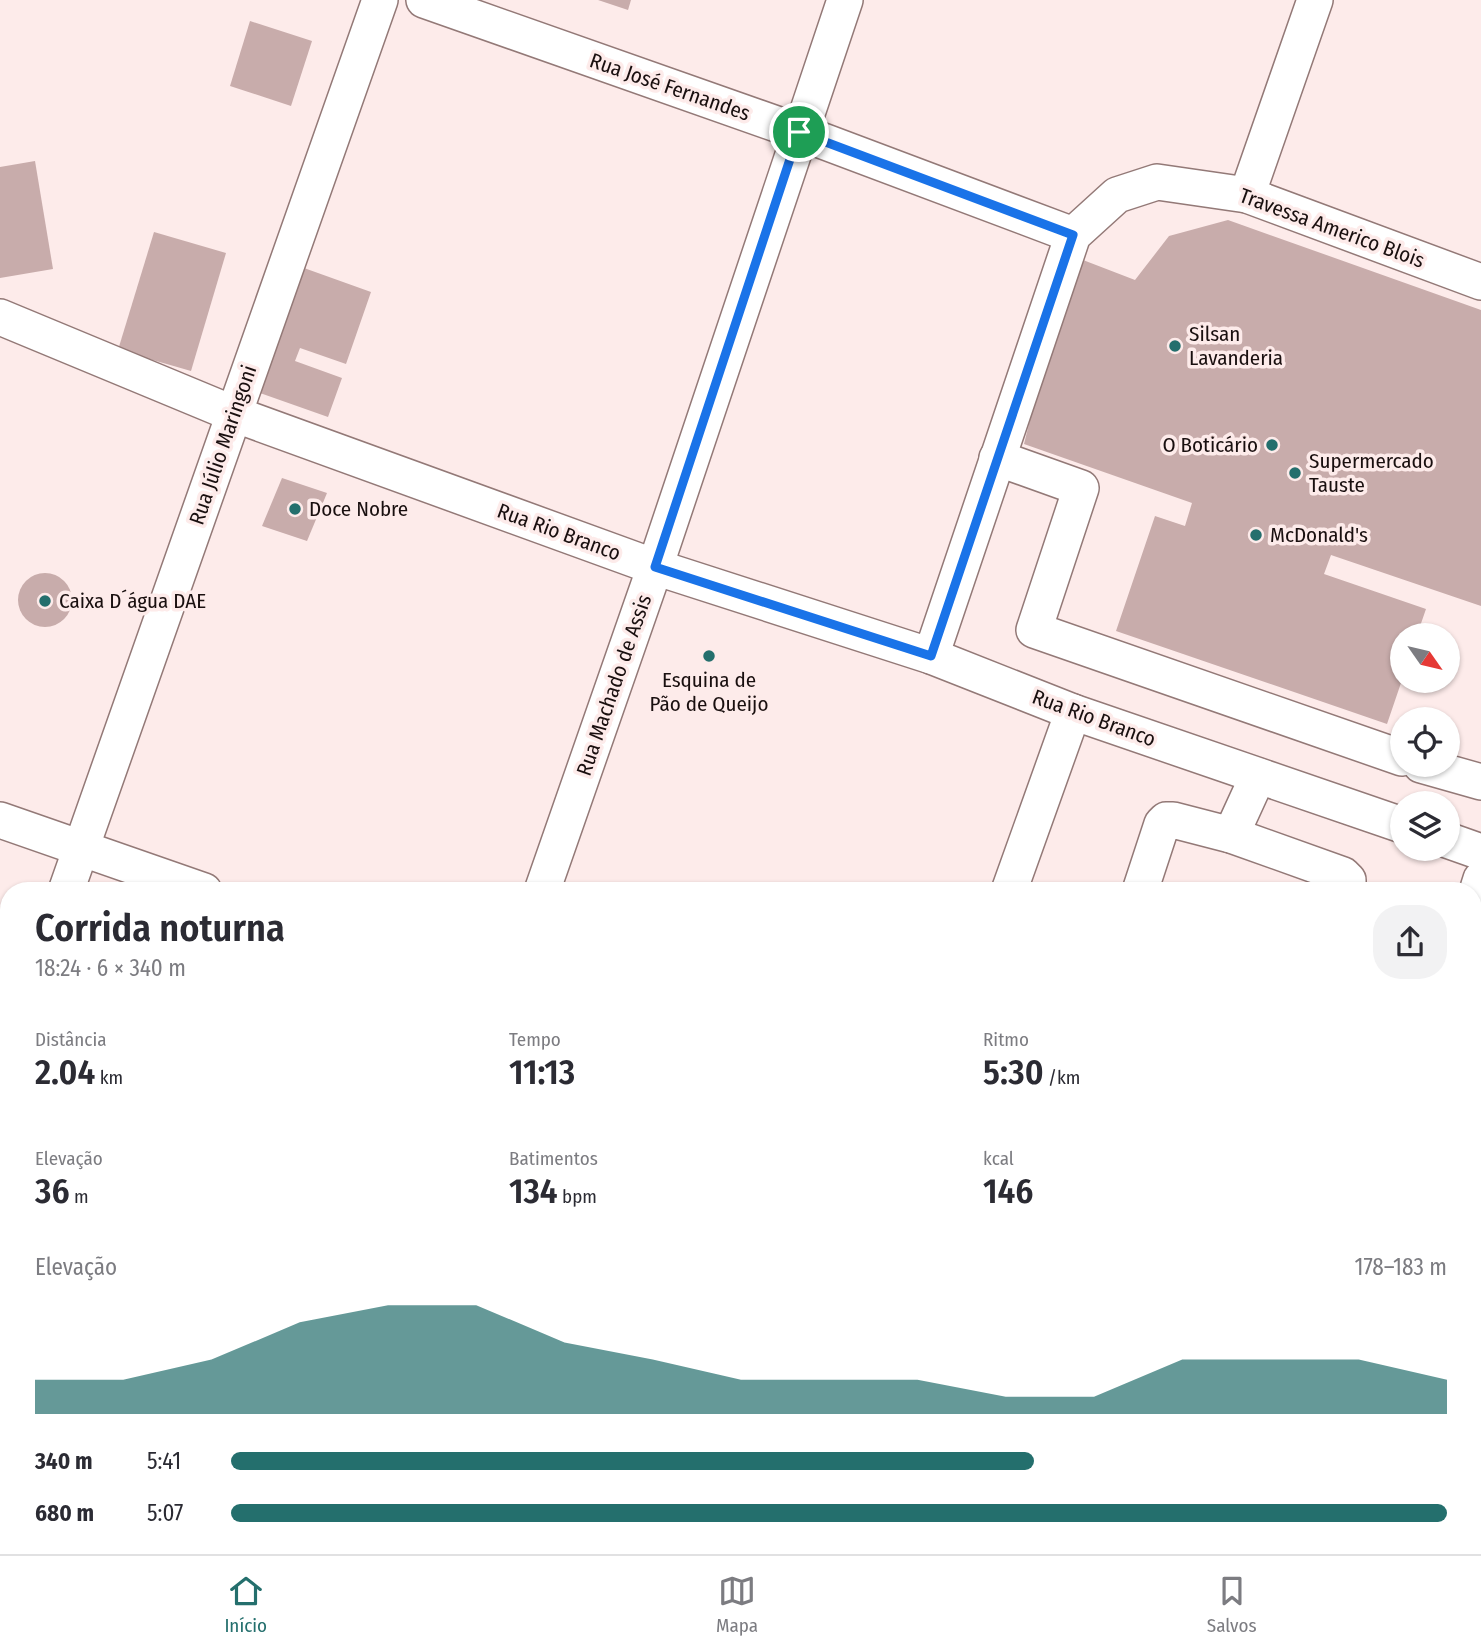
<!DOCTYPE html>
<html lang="pt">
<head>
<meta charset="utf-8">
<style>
	body { margin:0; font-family:"Fira Sans Condensed",sans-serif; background:#f2f2f3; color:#2b2b33; height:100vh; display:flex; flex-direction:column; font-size:26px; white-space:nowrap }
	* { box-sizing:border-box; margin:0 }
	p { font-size:23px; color:#7c7c81 }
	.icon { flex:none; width:38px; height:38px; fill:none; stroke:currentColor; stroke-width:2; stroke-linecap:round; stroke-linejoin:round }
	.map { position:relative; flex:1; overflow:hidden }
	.sheet { position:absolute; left:0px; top:882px; width:1482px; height:672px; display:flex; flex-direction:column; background:#fff; border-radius:28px 28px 0 0; box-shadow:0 2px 5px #0004 }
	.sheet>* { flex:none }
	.needle { width:46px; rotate:124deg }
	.tools { position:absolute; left:1390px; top:623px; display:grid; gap:14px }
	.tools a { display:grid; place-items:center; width:70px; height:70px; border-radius:50%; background:#fff; box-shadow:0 2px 5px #0004; font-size:35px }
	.pin { position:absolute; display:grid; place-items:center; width:60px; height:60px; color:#fff; margin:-30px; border:4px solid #fff; border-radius:50%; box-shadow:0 2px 7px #0007 }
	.round { display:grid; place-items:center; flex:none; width:74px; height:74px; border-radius:28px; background:#f2f2f3 }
	.overview { display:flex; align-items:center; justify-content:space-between; height:119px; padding:0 35px }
	h1 { font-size:38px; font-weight:600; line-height:52px }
	.figures { display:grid; grid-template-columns:repeat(3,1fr); gap:10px; height:119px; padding:7px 35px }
	.figures div { display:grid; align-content:center }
	.figures b { font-size:35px; font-weight:600 }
	.figures small { font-size:19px; font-weight:400 }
	.figures p { font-size:19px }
	.chart { height:196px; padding:14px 35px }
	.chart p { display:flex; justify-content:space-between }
	.chart svg { width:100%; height:126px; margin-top:7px; fill:#246f6d; opacity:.7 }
	ul { padding:0 35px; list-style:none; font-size:23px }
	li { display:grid; grid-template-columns:112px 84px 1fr; align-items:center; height:52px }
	li i { height:18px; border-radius:9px; background:#246f6d }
	.menu { display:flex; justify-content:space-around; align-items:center; height:98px; border-top:2px solid #e1e1e2; background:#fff; font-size:19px; color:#7c7c81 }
	.menu a { display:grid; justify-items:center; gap:4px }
	.menu .active { color:#246f6d }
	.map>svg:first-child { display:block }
	.building { fill:#c8acab }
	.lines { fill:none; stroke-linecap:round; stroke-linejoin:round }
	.minor-casing { stroke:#937977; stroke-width:38 }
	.minor { stroke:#fff; stroke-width:35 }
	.route-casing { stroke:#fff; stroke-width:14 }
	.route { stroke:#1a73e8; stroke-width:9 }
	.poi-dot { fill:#246f6d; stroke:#fdebea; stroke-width:2.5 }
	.labels { text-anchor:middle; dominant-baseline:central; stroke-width:7; stroke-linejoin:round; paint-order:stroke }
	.street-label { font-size:21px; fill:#190f0f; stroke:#fdebea }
	.poi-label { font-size:21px; fill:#190f0f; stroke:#fdebea; text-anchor:start }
</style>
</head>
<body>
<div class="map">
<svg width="1481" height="1554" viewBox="0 0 1481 1554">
	<rect width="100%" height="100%" fill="#fdebea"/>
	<g class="building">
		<polygon points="598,0 631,0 628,10"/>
		<polygon points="250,21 312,41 291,106 230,86"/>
		<polygon points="35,161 53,269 0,278 0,167"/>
		<polygon points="1228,220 1481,310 1481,606 1331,555 1324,574 1426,609 1417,635 1402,635 1402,680 1387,724 1116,631 1155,516 1185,526 1192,503 1024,444 1031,416 1083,260 1135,280 1169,236"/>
		<polygon points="154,232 226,253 191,371 118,350"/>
		<polygon points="304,268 371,292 346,364 300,348 295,361 342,378 328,417 260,393"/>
		<polygon points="282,478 327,493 307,541 262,526"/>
		<circle cx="45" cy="600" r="27"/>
		<polygon points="9,1126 9,1270 0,1267 0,1149"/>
	</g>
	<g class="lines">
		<defs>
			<g id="minor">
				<polyline points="424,0 799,132 1073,235"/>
				<polyline points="1247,195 1315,0"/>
				<polyline points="0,317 234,414 655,567 931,656 1073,712 1402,825"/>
				<polyline points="997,458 1081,488 1034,630 1402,758"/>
				<polyline points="931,656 1073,235 1117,195 1157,182 1247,195 1481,282"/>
				<polyline points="1421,765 1481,782"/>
				<polyline points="0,820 204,891"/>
				<polyline points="1231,835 1258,776"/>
				<polyline points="1447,840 1481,852"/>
				<polyline points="66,891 380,0"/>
				<polyline points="542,891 655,567 845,0"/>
				<polyline points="1009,891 1073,712"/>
				<polyline points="1140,891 1162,824 1166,820 1173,820 1231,835 1343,875 1348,880 1348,891"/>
				<polyline points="1474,901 1481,879"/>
				<polyline points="0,1075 9,1050"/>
				<polyline points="0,1306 9,1310"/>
				<polyline points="1474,1335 1481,1338"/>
				<polyline points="676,1545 701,1554"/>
				<polyline points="304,1554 307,1545"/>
				<polyline points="780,1554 783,1545"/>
				<polyline points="1247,1554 1250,1545"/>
			</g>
		</defs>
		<use href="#minor" class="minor-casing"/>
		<use href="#minor" class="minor"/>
	</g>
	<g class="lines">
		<defs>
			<polygon id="route" points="799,132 1073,235 931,656 655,567"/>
		</defs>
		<use href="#route" class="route-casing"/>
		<use href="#route" class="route"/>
	</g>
	<g class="poi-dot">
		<circle cx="1175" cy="346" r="7"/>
		<circle cx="1272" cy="445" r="7"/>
		<circle cx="1295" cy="473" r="7"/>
		<circle cx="295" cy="509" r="7"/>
		<circle cx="1256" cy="535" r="7"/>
		<circle cx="45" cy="601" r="7"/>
		<circle cx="709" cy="656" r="7"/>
	</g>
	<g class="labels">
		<g class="street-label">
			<text transform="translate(670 87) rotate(19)">Rua José Fernandes</text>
			<text transform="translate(1332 228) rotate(20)">Travessa Americo Blois</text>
			<text transform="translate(223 445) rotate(-71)">Rua Júlio Maringoni</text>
			<text transform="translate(559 532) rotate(20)">Rua Rio Branco</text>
			<text transform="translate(614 685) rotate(-71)">Rua Machado de Assis</text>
			<text transform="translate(1094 718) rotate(20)">Rua Rio Branco</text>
		</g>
		<g class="poi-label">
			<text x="1189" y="334">Silsan<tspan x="1189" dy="24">Lavanderia</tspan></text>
			<text x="1258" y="445" text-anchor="end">O Boticário</text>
			<text x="1309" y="461">Supermercado<tspan x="1309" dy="24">Tauste</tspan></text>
			<text x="309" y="509">Doce Nobre</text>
			<text x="1270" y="535">McDonald's</text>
			<text x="59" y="601">Caixa D´água DAE</text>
			<text x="709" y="680" text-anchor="middle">Esquina de<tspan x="709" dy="24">Pão de Queijo</tspan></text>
		</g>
	</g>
</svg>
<div class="tools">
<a><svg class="needle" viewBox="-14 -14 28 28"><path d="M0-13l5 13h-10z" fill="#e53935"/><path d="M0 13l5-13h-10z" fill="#7c7c81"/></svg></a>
<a><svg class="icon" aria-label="locate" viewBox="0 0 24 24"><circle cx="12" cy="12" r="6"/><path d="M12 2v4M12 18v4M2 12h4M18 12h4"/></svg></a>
<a><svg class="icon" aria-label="layers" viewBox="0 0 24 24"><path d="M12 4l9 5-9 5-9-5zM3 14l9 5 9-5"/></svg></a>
</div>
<div class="pin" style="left:799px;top:132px;background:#1e9e55"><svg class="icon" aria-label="arrive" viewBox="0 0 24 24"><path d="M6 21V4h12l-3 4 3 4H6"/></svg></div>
<section class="sheet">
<div class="overview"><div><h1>Corrida noturna</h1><p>18:24 · 6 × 340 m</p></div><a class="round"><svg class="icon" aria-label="share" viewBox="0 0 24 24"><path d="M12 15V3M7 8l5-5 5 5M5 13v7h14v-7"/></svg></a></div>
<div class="figures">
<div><p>Distância</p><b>2.04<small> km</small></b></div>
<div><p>Tempo</p><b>11:13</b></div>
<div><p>Ritmo</p><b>5:30<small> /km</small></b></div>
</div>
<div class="figures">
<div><p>Elevação</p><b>36<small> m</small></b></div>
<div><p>Batimentos</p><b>134<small> bpm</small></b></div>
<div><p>kcal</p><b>146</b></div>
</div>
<div class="chart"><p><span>Elevação</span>178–183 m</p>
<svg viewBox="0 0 160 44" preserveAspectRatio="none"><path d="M0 44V32L10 32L20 25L30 12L40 6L50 6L60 19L70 25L80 32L90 32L100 32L110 38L120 38L130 25L140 25L150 25L160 32V44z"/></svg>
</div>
<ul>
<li><b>340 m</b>5:41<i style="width:66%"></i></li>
<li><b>680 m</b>5:07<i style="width:100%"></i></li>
</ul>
</section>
</div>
<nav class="menu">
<a class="active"><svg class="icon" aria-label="home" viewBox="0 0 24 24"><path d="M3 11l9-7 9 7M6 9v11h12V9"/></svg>Início</a>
<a><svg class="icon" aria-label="map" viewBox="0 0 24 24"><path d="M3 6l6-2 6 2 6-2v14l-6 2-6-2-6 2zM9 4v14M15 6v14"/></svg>Mapa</a>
<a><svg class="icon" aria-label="saved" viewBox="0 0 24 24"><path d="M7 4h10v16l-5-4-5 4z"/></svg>Salvos</a>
</nav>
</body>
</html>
